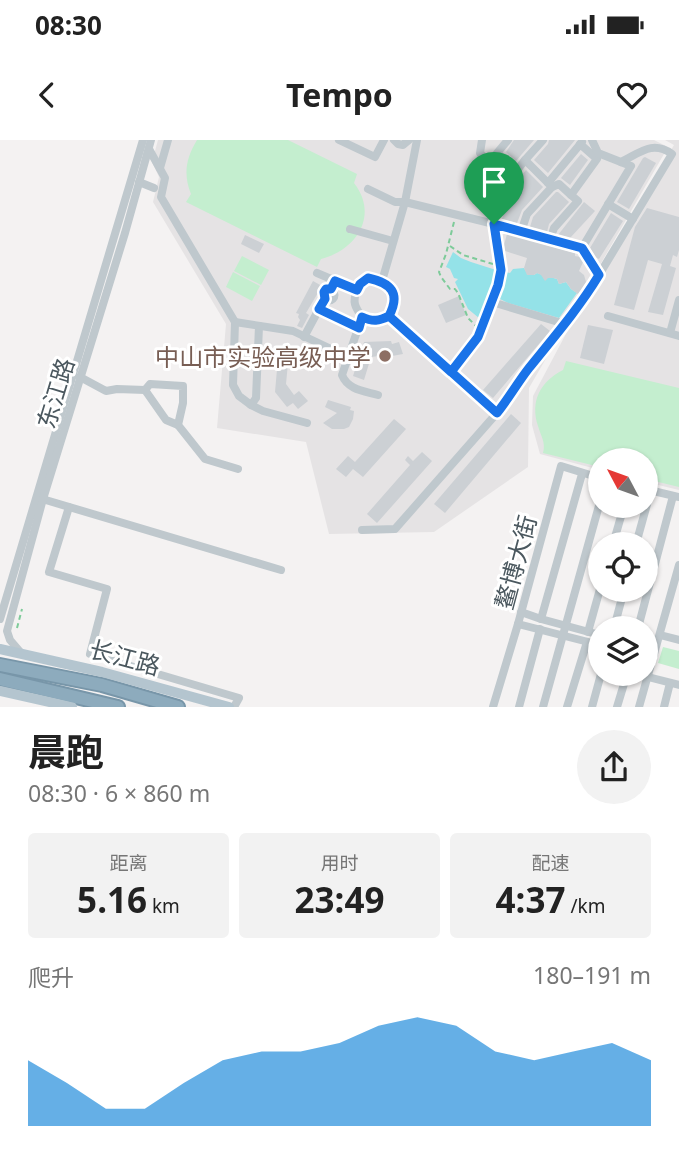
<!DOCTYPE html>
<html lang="zh">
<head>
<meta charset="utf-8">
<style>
	body { margin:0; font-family:"Noto Sans","Noto Sans SC",sans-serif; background:#f2f2f2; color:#222; height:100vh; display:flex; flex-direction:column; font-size:26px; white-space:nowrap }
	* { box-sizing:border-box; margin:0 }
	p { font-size:23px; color:#767676 }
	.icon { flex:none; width:38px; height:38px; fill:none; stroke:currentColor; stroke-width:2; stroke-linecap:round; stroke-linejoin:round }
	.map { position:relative; height:567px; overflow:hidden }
	.panel { display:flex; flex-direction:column; background:#fff; flex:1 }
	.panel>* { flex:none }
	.needle { width:46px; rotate:311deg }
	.fabs { position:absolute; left:588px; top:308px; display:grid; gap:14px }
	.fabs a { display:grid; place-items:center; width:70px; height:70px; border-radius:50%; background:#fff; box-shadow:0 2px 5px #0004; font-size:35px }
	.pin { position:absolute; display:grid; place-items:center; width:60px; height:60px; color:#fff; margin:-72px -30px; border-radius:50% 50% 50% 0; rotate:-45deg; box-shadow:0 0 7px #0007 }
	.pin .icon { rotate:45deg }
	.round { display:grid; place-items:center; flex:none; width:74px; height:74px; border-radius:37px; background:#f2f2f2 }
	.summary { display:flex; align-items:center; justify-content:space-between; height:119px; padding:0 28px }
	h1 { font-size:38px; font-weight:700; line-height:52px }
	.stats { display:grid; grid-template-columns:repeat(3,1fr); gap:10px; height:119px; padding:7px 28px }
	.stats div { display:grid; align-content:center; border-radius:7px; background:#f2f2f2; text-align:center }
	.stats b { font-size:35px; font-weight:700 }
	.stats small { font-size:19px; font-weight:400 }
	.stats p { font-size:19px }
	.chart { height:196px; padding:14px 28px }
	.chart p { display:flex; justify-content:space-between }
	.chart svg { width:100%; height:126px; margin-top:7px; fill:#248edc; opacity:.7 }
	.status { display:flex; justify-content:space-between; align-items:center; height:49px; padding:0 35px; background:#fff; direction:ltr }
	.status svg { height:19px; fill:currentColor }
	header { display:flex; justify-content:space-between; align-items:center; height:91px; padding:0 28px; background:#fff; font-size:32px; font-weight:700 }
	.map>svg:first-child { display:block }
	.education { fill:#e5e3e4 }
	.green { fill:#c4eecf }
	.water { fill:#94e2e8 }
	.building { fill:#ccd0d4 }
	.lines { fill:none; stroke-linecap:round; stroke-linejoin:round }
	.highway-casing { stroke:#7896a9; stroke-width:16 }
	.path { stroke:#7ecb9a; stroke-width:2; stroke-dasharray:5 3.5; stroke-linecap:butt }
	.minor { stroke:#bfc8cd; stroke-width:8 }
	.major { stroke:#b4c5cf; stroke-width:10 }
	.highway { stroke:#8dabbd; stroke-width:12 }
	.route-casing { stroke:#fff; stroke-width:14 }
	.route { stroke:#1a73e8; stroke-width:9 }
	.education-dot { fill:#8d6e63; stroke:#fff; stroke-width:2.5 }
	.labels { text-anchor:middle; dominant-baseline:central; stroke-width:6; stroke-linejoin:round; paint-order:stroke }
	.education-label { font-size:24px; fill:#785e54; stroke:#fff; text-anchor:end }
	.street-label { font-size:24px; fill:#4b585f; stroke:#fff }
</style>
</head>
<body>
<div class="status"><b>08:30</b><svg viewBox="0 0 49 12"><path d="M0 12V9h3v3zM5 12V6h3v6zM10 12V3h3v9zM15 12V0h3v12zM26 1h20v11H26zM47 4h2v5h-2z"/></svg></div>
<header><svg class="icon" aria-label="back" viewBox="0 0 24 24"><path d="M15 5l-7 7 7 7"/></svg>Tempo<svg class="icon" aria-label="heart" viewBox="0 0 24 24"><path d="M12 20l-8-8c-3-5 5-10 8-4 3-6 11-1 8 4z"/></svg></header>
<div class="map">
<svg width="679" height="567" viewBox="0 0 679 567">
	<rect width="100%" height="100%" fill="#f4f2f2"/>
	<g class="education">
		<polygon points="158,0 654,0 668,7 529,248 528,327 434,392 329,394 306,302 217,288 226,184 153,62 159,37 152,22"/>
		<polygon points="665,0 679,0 679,350 646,342 646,320 600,320 600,330 540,314 532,285 533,256 594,141 674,5"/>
	</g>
	<g class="green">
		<path d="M197 0H288L357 34 354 43C379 75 357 110 321 119L317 127 186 62 191 54C183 34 186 18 197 0Z"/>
		<polygon points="242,116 269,130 261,145 234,131"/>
		<polygon points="233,132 260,146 252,161 226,147"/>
		<path d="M566 221 679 248V347L646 339V320H600V327L543 313C546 302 541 297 538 286 530 261 540 242 563 230Z"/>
		<polygon points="663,507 679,511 679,529 658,523"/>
	</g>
	<polygon class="water" points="453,112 461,118 471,122 496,130 510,133 513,129 524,128 528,135 534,135 537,133 557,139 559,144 566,142 571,149 577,153 559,178 508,163 490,154 479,178 468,169 455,142 458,139 454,138 450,129 446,127"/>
	<g class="building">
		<polygon points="514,0 534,0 516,21 506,12"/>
		<polygon points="549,0 575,0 548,33 534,20 548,4"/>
		<polygon points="581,14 588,20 570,45 561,38"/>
		<polygon points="645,17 656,23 629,69 617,62 643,18"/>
		<polygon points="526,30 543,47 522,70 517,83 502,79 513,46"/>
		<polygon points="556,52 558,52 569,62 549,84 547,92 530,87 533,77"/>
		<polygon points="584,62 595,71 570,98 558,95"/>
		<polygon points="647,68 679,77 679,110 677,117 673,115 670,126 676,128 663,175 648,172 662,124 648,120 634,170 614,165 635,87"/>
		<polygon points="611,73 623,81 599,119 595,117 590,108"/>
		<polygon points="507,94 575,113 575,116 580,117 583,122 579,131 584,135 586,142 578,154 571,149 566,142 559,144 557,139 553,138 548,138 545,141 541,135 537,133 534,135 527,135 524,128 527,118 505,111 504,105"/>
		<polygon points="245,95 264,104 259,113 241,104"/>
		<polygon points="313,141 322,146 306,173 309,175 302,188 297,186 300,180 298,177 299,174 296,173"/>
		<polygon points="459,156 466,175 446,183 438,165"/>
		<polygon points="541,184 550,191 493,258 483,250"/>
		<polygon points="588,185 613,190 604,224 580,218"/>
		<polygon points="391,201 392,204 399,202 403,214 392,216 391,213 379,213 379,216 371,217 364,240 353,236 364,202"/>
		<polygon points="283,209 294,210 292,224 288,223 286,244 294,255 299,251 308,261 298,269 293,263 287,267 275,252 278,218 282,218"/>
		<polygon points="328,260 351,267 350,270 354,271 353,279 349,287 344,289 332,289 323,283 337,273 325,267"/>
		<polygon points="511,274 521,283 445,373 434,364"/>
		<polygon points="394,279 406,289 363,337 353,329 346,337 336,329 348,316 355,322"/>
		<polygon points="422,312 432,321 377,383 367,374 410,325 405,320 408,316 413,321"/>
	</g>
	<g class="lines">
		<defs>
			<g id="highway">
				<polyline points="0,525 102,545 178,567"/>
				<polyline points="0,539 118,567"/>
			</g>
		</defs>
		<use href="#highway" class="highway-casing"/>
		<g class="path">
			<polyline points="454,82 446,114 439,132 441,137 450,149 455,149 458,153 468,178 476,186"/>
			<polyline points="450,106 463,115 493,124"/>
			<polyline points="17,488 22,469"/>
		</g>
		<g class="minor">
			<polyline points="339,0 375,17 384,0"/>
			<polyline points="394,0 398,4 403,5 409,0"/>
			<path d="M417 0 405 62 382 141C389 146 396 155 394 165 394 169 391 172 389 176L451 232 478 197 498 144 501 130 494 84 582 108 599 135 672 14C652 0 640 13 621 22"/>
			<polyline points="508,0 497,13 517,31"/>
			<polyline points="149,9 165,38 161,57 235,182 233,245 239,256 251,265 256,258 259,186"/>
			<polyline points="525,20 543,0"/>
			<polyline points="160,28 168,0"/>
			<polyline points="139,42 154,48"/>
			<polyline points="507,43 525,20 552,47 527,74 523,86"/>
			<polyline points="548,43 582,2"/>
			<polyline points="552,47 559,44 571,55"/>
			<polyline points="368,49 395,62 405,62 494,84 507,43 480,13 482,0"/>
			<polyline points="608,64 633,79"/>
			<polyline points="350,89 393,101"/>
			<polyline points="553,91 554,88 578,61 571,55 597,19 580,4"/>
			<polyline points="582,108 631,26 598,13 592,0"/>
			<polyline points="317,133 357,150 360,144 368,137 382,141"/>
			<circle cx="329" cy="155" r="5.5"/>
			<path d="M357 150C352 162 355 167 362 177"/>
			<polyline points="492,162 565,184"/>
			<polyline points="608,176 679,196"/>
			<polyline points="235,182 293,191 348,217"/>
			<polyline points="670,193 679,160"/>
			<polyline points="304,197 319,169 359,188"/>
			<polyline points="80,237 106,251 117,249 145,250 150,244 183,246 183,263 178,285 205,319 238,329"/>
			<polyline points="145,250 166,280 178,285"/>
			<path d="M378 255C364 251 348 250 342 235L362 177C373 182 379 181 389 176"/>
			<polyline points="251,265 263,271 307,283"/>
			<polyline points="497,273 513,254 528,230 573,173 599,135"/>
			<polyline points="649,350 679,357"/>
			<polyline points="39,358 281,430"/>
			<polyline points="69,367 49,432 107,449 90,514 239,558 234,567"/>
			<polyline points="362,390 395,389 497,273 451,232"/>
			<polyline points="613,404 624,366"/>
			<polyline points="636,404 651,350"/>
			<polyline points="521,472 541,479 600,495"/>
			<polyline points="0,479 143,0"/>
			<polyline points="541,479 582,334"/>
			<polyline points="518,484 600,505"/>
			<polyline points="614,488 624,450"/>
			<polyline points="638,488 673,356"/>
			<polyline points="588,492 600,449"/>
			<polyline points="660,495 679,500"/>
			<polyline points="22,514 10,500 7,491 43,359 125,93 151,0"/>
			<polyline points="648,537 679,545"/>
			<polyline points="493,567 518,484 561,326 600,338"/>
			<polyline points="519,567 540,489"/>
			<polyline points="543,567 600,362"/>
			<polyline points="567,567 587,502"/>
			<polyline points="592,567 601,534"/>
			<polyline points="617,567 627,534"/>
			<polyline points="639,567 679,425"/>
			<polyline points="664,567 670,543"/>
		</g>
		<g class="major">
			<polyline points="0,509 102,532 229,567"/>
			<polyline points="0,551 72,567"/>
		</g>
		<use href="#highway" class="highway"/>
	</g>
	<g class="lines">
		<defs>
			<path id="route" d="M494 84 501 130 498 145 478 197 451 232 389 176C379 181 373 182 362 177L359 188 319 169 325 159 324 152 326 149H331L335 141 357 150 360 144 368 138C391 143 401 153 389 176L497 273C509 258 518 242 529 228 554 197 579 168 599 135L582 108 494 84"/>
		</defs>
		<use href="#route" class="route-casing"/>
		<use href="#route" class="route"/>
	</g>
	<circle class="education-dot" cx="385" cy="216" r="7"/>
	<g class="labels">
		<g class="education-label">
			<text x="371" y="216">中山市实验高级中学</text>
		</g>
		<g class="street-label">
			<text transform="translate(55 253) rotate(-73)">东江路</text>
			<text transform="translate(515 422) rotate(-75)">鳌博大街</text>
			<text transform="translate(125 517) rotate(15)">长江路</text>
		</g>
	</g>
</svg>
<div class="fabs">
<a><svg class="needle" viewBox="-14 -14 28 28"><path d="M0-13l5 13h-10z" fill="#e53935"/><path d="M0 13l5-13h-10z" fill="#767676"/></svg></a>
<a><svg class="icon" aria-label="locate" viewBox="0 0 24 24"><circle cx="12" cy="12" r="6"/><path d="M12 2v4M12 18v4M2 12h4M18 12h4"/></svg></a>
<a><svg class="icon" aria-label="layers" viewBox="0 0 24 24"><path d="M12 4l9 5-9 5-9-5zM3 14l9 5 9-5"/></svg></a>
</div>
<div class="pin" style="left:494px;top:84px;background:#1e9e55"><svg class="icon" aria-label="arrive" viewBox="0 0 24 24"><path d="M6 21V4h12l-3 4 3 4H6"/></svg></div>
</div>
<section class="panel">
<div class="summary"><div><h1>晨跑</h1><p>08:30 · 6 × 860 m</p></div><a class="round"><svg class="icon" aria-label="share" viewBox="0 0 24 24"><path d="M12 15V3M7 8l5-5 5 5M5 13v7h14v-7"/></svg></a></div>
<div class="stats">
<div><p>距离</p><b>5.16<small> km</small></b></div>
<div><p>用时</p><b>23:49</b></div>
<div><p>配速</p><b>4:37<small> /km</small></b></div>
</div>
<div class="chart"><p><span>爬升</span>180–191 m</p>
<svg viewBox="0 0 160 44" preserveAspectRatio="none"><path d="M0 44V21L10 29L20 38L30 38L40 29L50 21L60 18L70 18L80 15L90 9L100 6L110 9L120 18L130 21L140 18L150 15L160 21V44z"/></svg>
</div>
</section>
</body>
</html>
